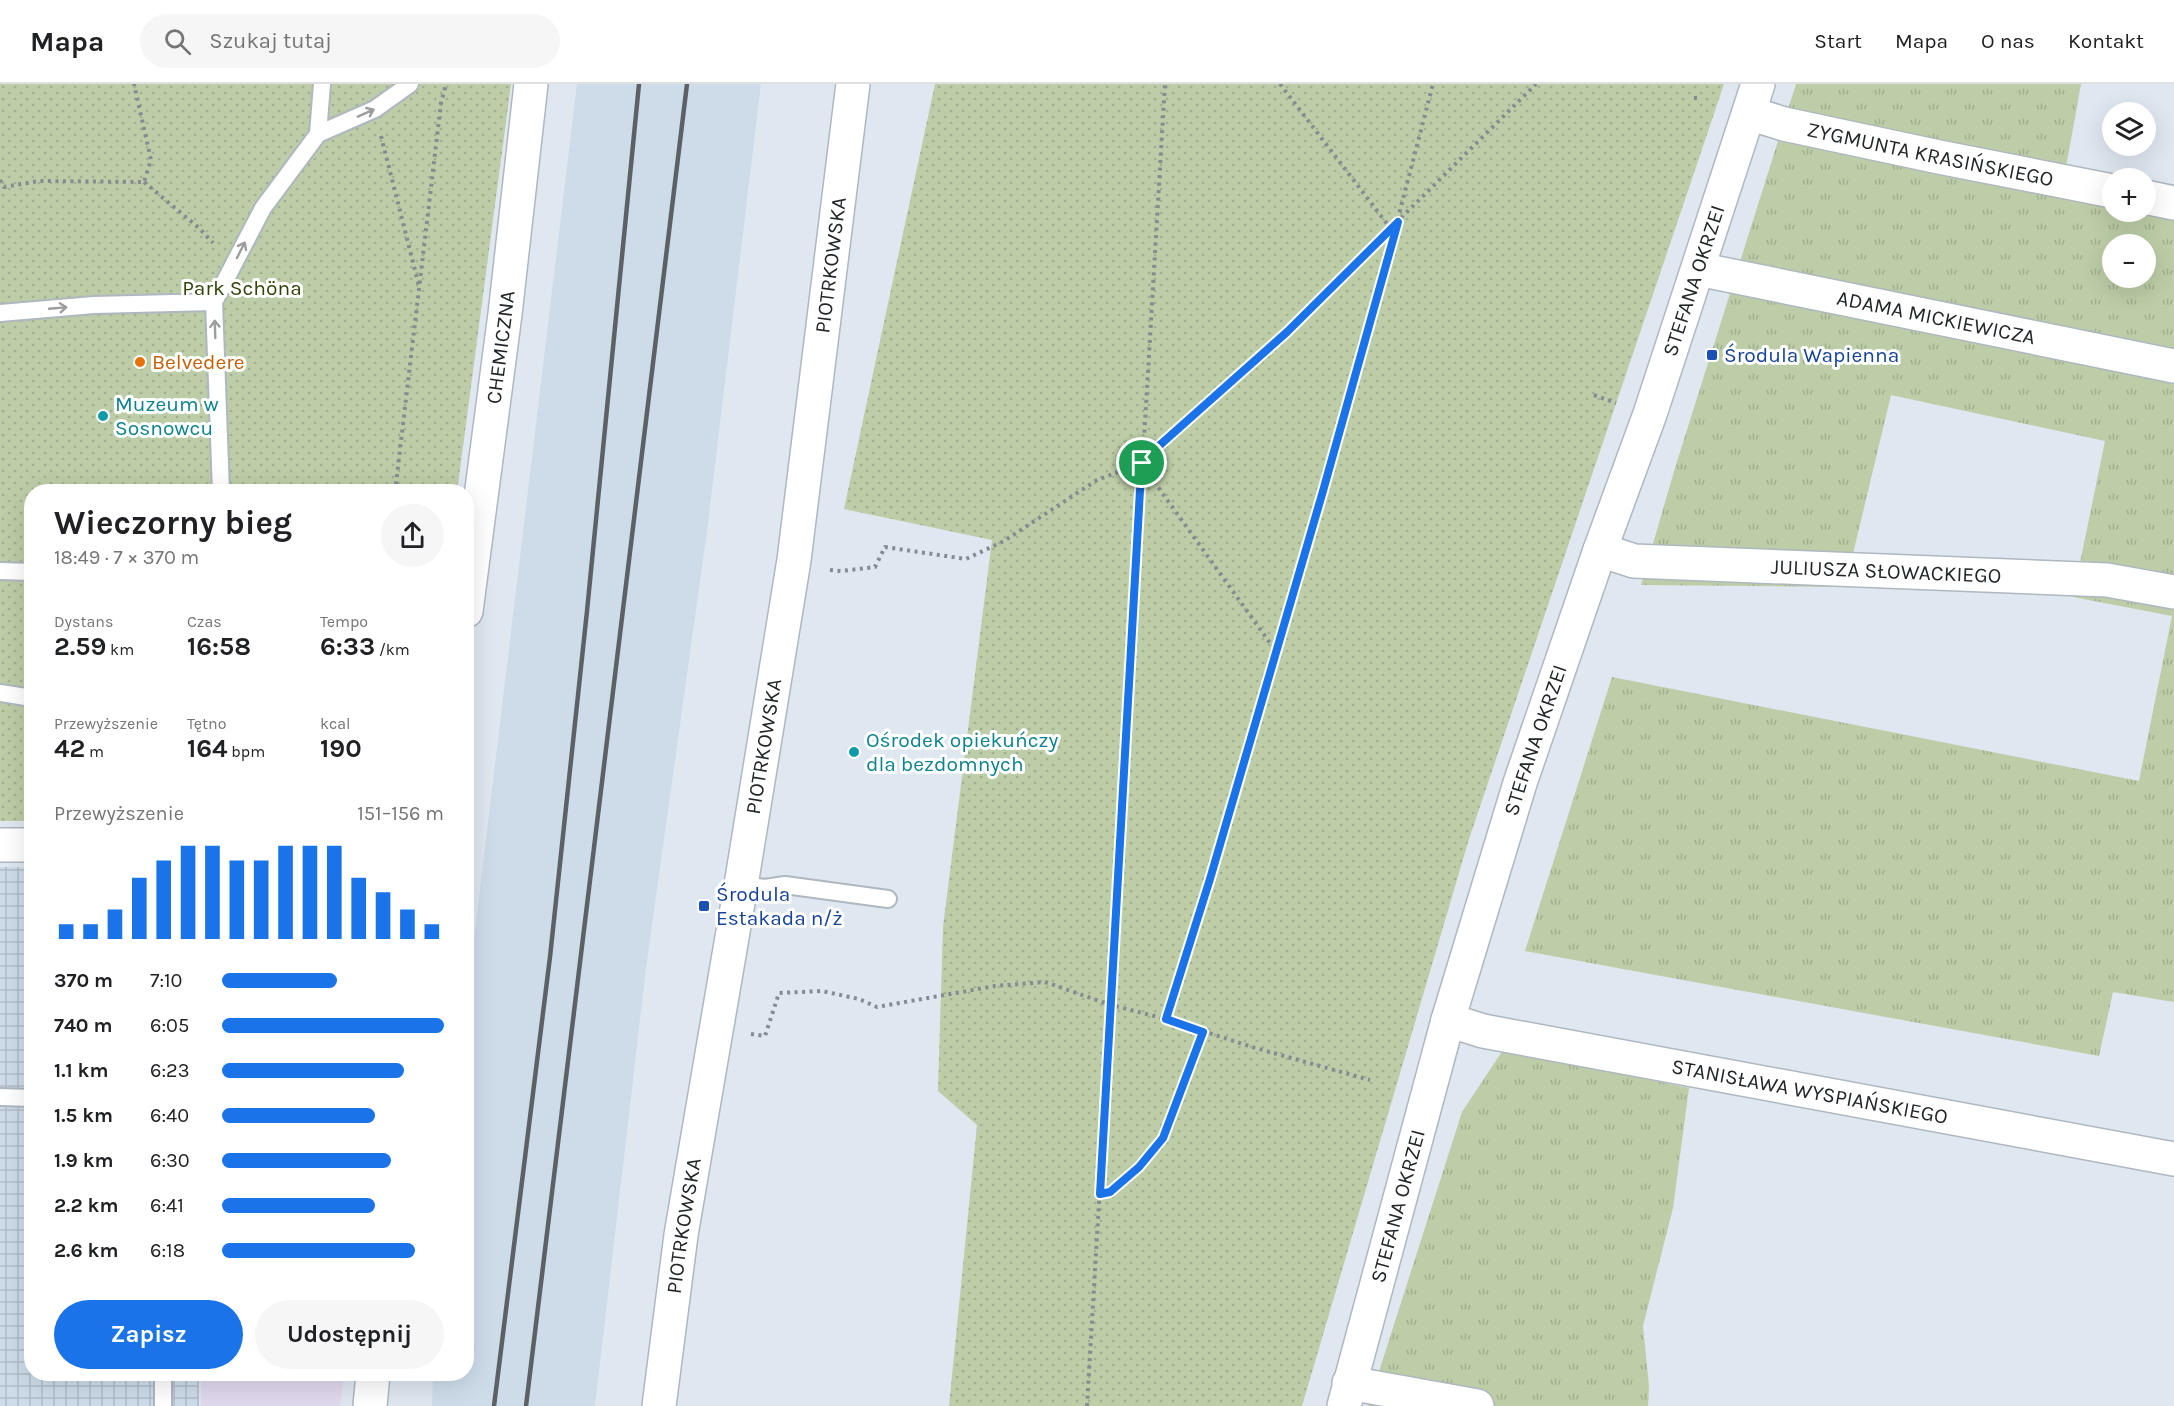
<!DOCTYPE html>
<html lang="pl">
<head>
<meta charset="utf-8">
<style>
	body { margin:0; font-family:Karla,sans-serif; background:#f6f6f6; color:#202124; height:100vh; display:flex; flex-direction:column; font-size:22px; white-space:nowrap }
	* { box-sizing:border-box; margin:0 }
	p { font-size:20px; color:#757577 }
	.icon { flex:none; width:33px; height:33px; fill:none; stroke:currentColor; stroke-width:2; stroke-linecap:round; stroke-linejoin:round }
	.map { position:relative; flex:1; overflow:hidden }
	.side { position:absolute; left:24px; top:400px; width:450px; height:897px; display:flex; flex-direction:column; background:#fff; border-radius:24px; box-shadow:0 6px 24px #0002 }
	.side>* { flex:none }
	.tools { position:absolute; left:2102px; top:18px; display:grid; gap:12px }
	.tools a { display:grid; place-items:center; width:54px; height:54px; border-radius:50%; background:#fff; box-shadow:0 6px 24px #0002; font-size:30px }
	.pin { position:absolute; display:grid; place-items:center; width:51px; height:51px; color:#fff; margin:-26px; border:3px solid #fff; border-radius:50%; box-shadow:0 2px 6px #0007 }
	.round { display:grid; place-items:center; flex:none; width:63px; height:63px; border-radius:32px; background:#f6f6f6 }
	.overview { display:flex; align-items:center; justify-content:space-between; height:102px; padding:0 30px }
	h1 { font-size:33px; font-weight:700; line-height:45px }
	.stats { display:grid; grid-template-columns:repeat(3,1fr); gap:9px; height:102px; padding:6px 30px }
	.stats div { display:grid; align-content:center }
	.stats b { font-size:26px; font-weight:700 }
	.stats small { font-size:16px; font-weight:400 }
	.stats p { font-size:16px }
	.chart { height:168px; padding:12px 30px }
	.chart p { display:flex; justify-content:space-between }
	.chart svg { width:100%; height:108px; margin-top:6px; stroke:#1a73e8; stroke-width:6 }
	.cta { display:flex; gap:12px; margin-top:auto; padding:12px 30px }
	.cta a { flex:1; height:69px; border-radius:36px; background:#1a73e8; color:#fff; font-size:24px; font-weight:700; line-height:69px; text-align:center }
	.cta a+a { background:#f6f6f6; color:#202124 }
	ul { padding:0 30px; list-style:none; font-size:20px }
	li { display:grid; grid-template-columns:96px 72px 1fr; align-items:center; height:45px }
	li i { height:15px; border-radius:8px; background:#1a73e8 }
	header { display:flex; align-items:center; gap:36px; box-sizing:border-box; height:84px; padding:0 30px; background:#fff; border-bottom:2px solid #e0e0e0 }
	header strong { font-size:28px }
	nav { display:flex; gap:33px; margin-inline-start:auto; font-size:21px }
	.search { width:420px; height:54px; background:#f6f6f6; display:flex; align-items:center; gap:15px; box-sizing:border-box; padding:0 21px; border-radius:33px; color:#757577; font-size:22px }
	.map>svg:first-child { display:block }
	.commercial { fill:#e0d8ed }
	.industrial { fill:url(#industrial-grid) }
	.built { fill:#cedcea }
	.grass { fill:url(#grass-tufts); fill-rule:evenodd }
	.park { fill:url(#park-dots) }
	.lines { fill:none; stroke-linecap:round; stroke-linejoin:round }
	.lane-casing { stroke:#afb7bf; stroke-width:20 }
	.street-casing { stroke:#afb7bf; stroke-width:36 }
	.secondary-casing { stroke:#afb7bf; stroke-width:36 }
	.path { stroke:#868b92; stroke-width:4; stroke-dasharray:3 4.5; stroke-linecap:butt }
	.lane { stroke:#fff; stroke-width:16 }
	.street { stroke:#fff; stroke-width:33 }
	.secondary { stroke:#fff; stroke-width:33 }
	.rail { stroke:#5c6166; stroke-width:4.5 }
	.oneway { stroke:#9c9d9f }
	.route-casing { stroke:#fff; stroke-width:12 }
	.route { stroke:#1a73e8; stroke-width:8 }
	.transit-dot { fill:#1a4fb4; stroke:#fff; stroke-width:2 }
	.food-dot { fill:#e8710a; stroke:#fff; stroke-width:2 }
	.culture-dot { fill:#0f9aa8; stroke:#fff; stroke-width:2 }
	.labels { text-anchor:middle; dominant-baseline:central; stroke-width:6; stroke-linejoin:round; paint-order:stroke }
	.street-label { font-size:21px; fill:#232629; stroke:#fff }
	.park-label { font-size:21px; fill:#2f4405; stroke:#fff }
	.transit-label { font-size:21px; fill:#164399; stroke:#fff; text-anchor:start }
	.food-label { font-size:21px; fill:#c56008; stroke:#fff; text-anchor:start }
	.culture-label { font-size:21px; fill:#0d838f; stroke:#fff; text-anchor:start }
</style>
</head>
<body>
<header>
<strong>Mapa</strong>
<div class="search"><svg class="icon" aria-label="search" viewBox="0 0 24 24"><circle cx="10" cy="10" r="6"/><path d="M15 15l6 6"/></svg>Szukaj tutaj</div>
<nav><a>Start</a><a>Mapa</a><a>O nas</a><a>Kontakt</a></nav>
</header>
<div class="map">
<svg width="2174" height="1322" viewBox="0 0 2174 1322">
	<defs>
		<pattern id="industrial-grid" width="8" height="8" patternUnits="userSpaceOnUse" patternTransform="scale(1.5)"><rect width="8" height="8" fill="#cedcea"/><path d="M0 4h8M4 0v8" fill="none" stroke="#b1bdc9"/></pattern>
		<pattern id="grass-tufts" width="24" height="20" patternUnits="userSpaceOnUse" patternTransform="scale(1.5)"><rect width="24" height="20" fill="#bccda7"/><path d="M3 7l-1-3M5 7V3M7 7l1-3M15 17l-1-3M17 17v-4M19 17l1-3" fill="none" stroke="#a1b090"/></pattern>
		<pattern id="park-dots" width="8" height="8" patternUnits="userSpaceOnUse" patternTransform="scale(1.5)"><rect width="8" height="8" fill="#bccda7"/><path d="M2 2h.1M6 6h.1" fill="none" stroke="#a1b090" stroke-width="1.8" stroke-linecap="round"/></pattern>
	</defs>
	<rect width="100%" height="100%" fill="#dfe7f0"/>
	<polygon class="commercial" points="201,1290 344,1290 340,1322 201,1322"/>
	<polygon class="industrial" points="0,783 31,783 32,1290 199,1290 199,1322 0,1322"/>
	<polygon class="built" points="577,0 761,0 707,447 646,884 595,1322 432,1322 433,1290 466,1290 467,913"/>
	<g class="grass">
		<path d="M1796 0H2081L2066 83 2112 94V128H2145L2174 105V918L2113 908 2099 972 1525 867 1612 593 2139 697 2172 532 2073 513 2105 357 1891 311 1845 503 1641 501 1675 384ZM2112 160H2145V194H2112Z"/>
		<polygon points="1503,966 1689,1004 1673,1124 1643,1242 1649,1302 1648,1322 1368,1322 1462,1028"/>
	</g>
	<g class="park">
		<polygon points="0,0 511,0 457,408 32,408 31,737 0,737"/>
		<polygon points="935,0 1724,0 1469,755 1302,1322 949,1322 977,1041 938,1007 943,843 992,456 844,425"/>
	</g>
	<g class="lines">
		<defs>
			<g id="lane">
				<polyline points="318,50 375,25 410,0"/>
				<polyline points="0,229 94,221 214,218"/>
				<polyline points="221,408 214,218 263,124 318,50 322,0"/>
				<polyline points="0,487 32,488"/>
				<polyline points="0,609 32,614"/>
				<polyline points="741,801 765,804 785,801 888,815"/>
				<polyline points="0,1013 32,1014"/>
				<polyline points="163,1290 163,1322"/>
			</g>
			<g id="street">
				<path id="s1" d="M1749 29 1784 40 1939 73 2112 107"/>
				<polyline points="2145,113 2174,119"/>
				<path id="s2" d="M1698 185 2174 282"/>
				<path id="s3" d="M1600 466 1634 477 2107 496 2174 508"/>
				<path id="s4" d="M466 527 505 230 531 0"/>
				<polyline points="0,761 32,761"/>
				<path id="s5" d="M1448 936 1483 947 2174 1075"/>
				<polyline points="1349,1299 1477,1322"/>
				<polyline points="370,1322 373,1290"/>
			</g>
			<g id="secondary">
				<path id="s6" d="M659 1322 681 1151 741 801 794 476 853 0"/>
				<path id="s7" d="M1344 1322 1448 936 1520 699 1600 466 1650 330 1758 0"/>
			</g>
		</defs>
		<use href="#lane" class="lane-casing"/>
		<use href="#street" class="street-casing"/>
		<use href="#secondary" class="secondary-casing"/>
		<g class="path">
			<polyline points="1280,0 1391,145"/>
			<polyline points="1694,14 1697,14"/>
			<polyline points="381,52 419,202"/>
			<polyline points="0,96 4,103 39,97 144,98 151,76 134,0"/>
			<polyline points="144,98 199,144 213,159"/>
			<polyline points="1594,311 1616,319"/>
			<polyline points="1142,371 1152,368 1287,247 1536,0"/>
			<polyline points="1142,391 1150,392 1270,559 1277,565"/>
			<polyline points="395,408 441,19 446,0"/>
			<polyline points="830,486 841,487 875,483 885,463 966,475 1004,457 1097,396 1142,379"/>
			<polyline points="1166,935 1210,795 1322,407 1369,245 1433,0"/>
			<polyline points="751,950 765,952 779,909 822,907 859,915 877,923 995,902 1045,898 1111,921 1166,935 1252,963 1370,996"/>
			<path d="M1100 1110C1118 1106 1155 1070 1164 1052 1180 1021 1191 981 1203 948"/>
			<polyline points="1087,1322 1165,0"/>
		</g>
		<use href="#lane" class="lane"/>
		<use href="#street" class="street"/>
		<use href="#secondary" class="secondary"/>
		<g class="rail">
			<polyline points="494,1322 550,873 587,527 639,0"/>
			<polyline points="526,1322 687,0"/>
		</g>
	</g>
	<defs><path id="oneway-shaft" d="M-6 0H5M1.5-3L5.5 0L1.5 3" fill="none" stroke-width="1.6" stroke-linecap="round" stroke-linejoin="round" transform="scale(1.5)"/></defs>
	<g class="oneway">
		<use href="#oneway-shaft" transform="translate(366 29) rotate(-24)"/>
		<use href="#oneway-shaft" transform="translate(241 166) rotate(-63)"/>
		<use href="#oneway-shaft" transform="translate(58 224) rotate(-5)"/>
		<use href="#oneway-shaft" transform="translate(215 245) rotate(-92)"/>
	</g>
	<g class="lines">
		<defs>
			<polygon id="route" points="1398,138 1323,407 1210,795 1166,935 1203,948 1163,1054 1139,1083 1110,1108 1100,1110 1142,371 1152,368 1287,248"/>
		</defs>
		<use href="#route" class="route-casing"/>
		<use href="#route" class="route"/>
	</g>
	<g class="transit-dot">
		<rect x="1706" y="265" width="12" height="12" rx="3"/>
		<rect x="698" y="816" width="12" height="12" rx="3"/>
	</g>
	<circle class="food-dot" cx="140" cy="278" r="6"/>
	<g class="culture-dot">
		<circle cx="103" cy="332" r="6"/>
		<circle cx="854" cy="668" r="6"/>
	</g>
	<g class="labels">
		<g class="street-label">
			<text stroke="none"><textPath href="#s1" startOffset="186">ZYGMUNTA KRASIŃSKIEGO</textPath></text>
			<text stroke="none"><textPath href="#s6" startOffset="1154">PIOTRKOWSKA</textPath></text>
			<text stroke="none"><textPath href="#s7" startOffset="1179">STEFANA OKRZEI</textPath></text>
			<text stroke="none"><textPath href="#s2" startOffset="243">ADAMA MICKIEWICZA</textPath></text>
			<text stroke="none"><textPath href="#s4" startOffset="266">CHEMICZNA</textPath></text>
			<text stroke="none"><textPath href="#s3" startOffset="288">JULIUSZA SŁOWACKIEGO</textPath></text>
			<text stroke="none"><textPath href="#s7" startOffset="693">STEFANA OKRZEI</textPath></text>
			<text stroke="none"><textPath href="#s6" startOffset="668">PIOTRKOWSKA</textPath></text>
			<text stroke="none"><textPath href="#s5" startOffset="369">STANISŁAWA WYSPIAŃSKIEGO</textPath></text>
			<text stroke="none"><textPath href="#s7" startOffset="207">STEFANA OKRZEI</textPath></text>
			<text stroke="none"><textPath href="#s6" startOffset="182">PIOTRKOWSKA</textPath></text>
		</g>
		<g class="park-label">
			<text x="242" y="204">Park Schöna</text>
		</g>
		<g class="transit-label">
			<text x="1724" y="271">Środula Wapienna</text>
			<text x="716" y="810">Środula<tspan x="716" dy="24">Estakada n/ż</tspan></text>
		</g>
		<g class="food-label">
			<text x="152" y="278">Belvedere</text>
		</g>
		<g class="culture-label">
			<text x="115" y="320">Muzeum w<tspan x="115" dy="24">Sosnowcu</tspan></text>
			<text x="866" y="656">Ośrodek opiekuńczy<tspan x="866" dy="24">dla bezdomnych</tspan></text>
		</g>
	</g>
</svg>
<div class="tools">
<a><svg class="icon" aria-label="layers" viewBox="0 0 24 24"><path d="M12 4l9 5-9 5-9-5zM3 14l9 5 9-5"/></svg></a>
<a>+</a>
<a>−</a>
</div>
<div class="pin" style="left:1142px;top:379px;background:#1e9e55"><svg class="icon" aria-label="arrive" viewBox="0 0 24 24"><path d="M6 21V4h12l-3 4 3 4H6"/></svg></div>
<section class="side">
<div class="overview"><div><h1>Wieczorny bieg</h1><p>18:49 · 7 × 370 m</p></div><a class="round"><svg class="icon" aria-label="share" viewBox="0 0 24 24"><path d="M12 15V3M7 8l5-5 5 5M5 13v7h14v-7"/></svg></a></div>
<div class="stats">
<div><p>Dystans</p><b>2.59<small> km</small></b></div>
<div><p>Czas</p><b>16:58</b></div>
<div><p>Tempo</p><b>6:33<small> /km</small></b></div>
</div>
<div class="stats">
<div><p>Przewyższenie</p><b>42<small> m</small></b></div>
<div><p>Tętno</p><b>164<small> bpm</small></b></div>
<div><p>kcal</p><b>190</b></div>
</div>
<div class="chart"><p><span>Przewyższenie</span>151–156 m</p>
<svg viewBox="0 0 160 44" preserveAspectRatio="none"><path d="M5 44V38M15 44V38M25 44V32M35 44V19M45 44V12M55 44V6M65 44V6M75 44V12M85 44V12M95 44V6M105 44V6M115 44V6M125 44V19M135 44V25M145 44V32M155 44V38"/></svg>
</div>
<ul>
<li><b>370 m</b>7:10<i style="width:52%"></i></li>
<li><b>740 m</b>6:05<i style="width:100%"></i></li>
<li><b>1.1 km</b>6:23<i style="width:82%"></i></li>
<li><b>1.5 km</b>6:40<i style="width:69%"></i></li>
<li><b>1.9 km</b>6:30<i style="width:76%"></i></li>
<li><b>2.2 km</b>6:41<i style="width:69%"></i></li>
<li><b>2.6 km</b>6:18<i style="width:87%"></i></li>
</ul>
<div class="cta"><a>Zapisz</a><a>Udostępnij</a></div>
</section>
</div>
</body>
</html>
